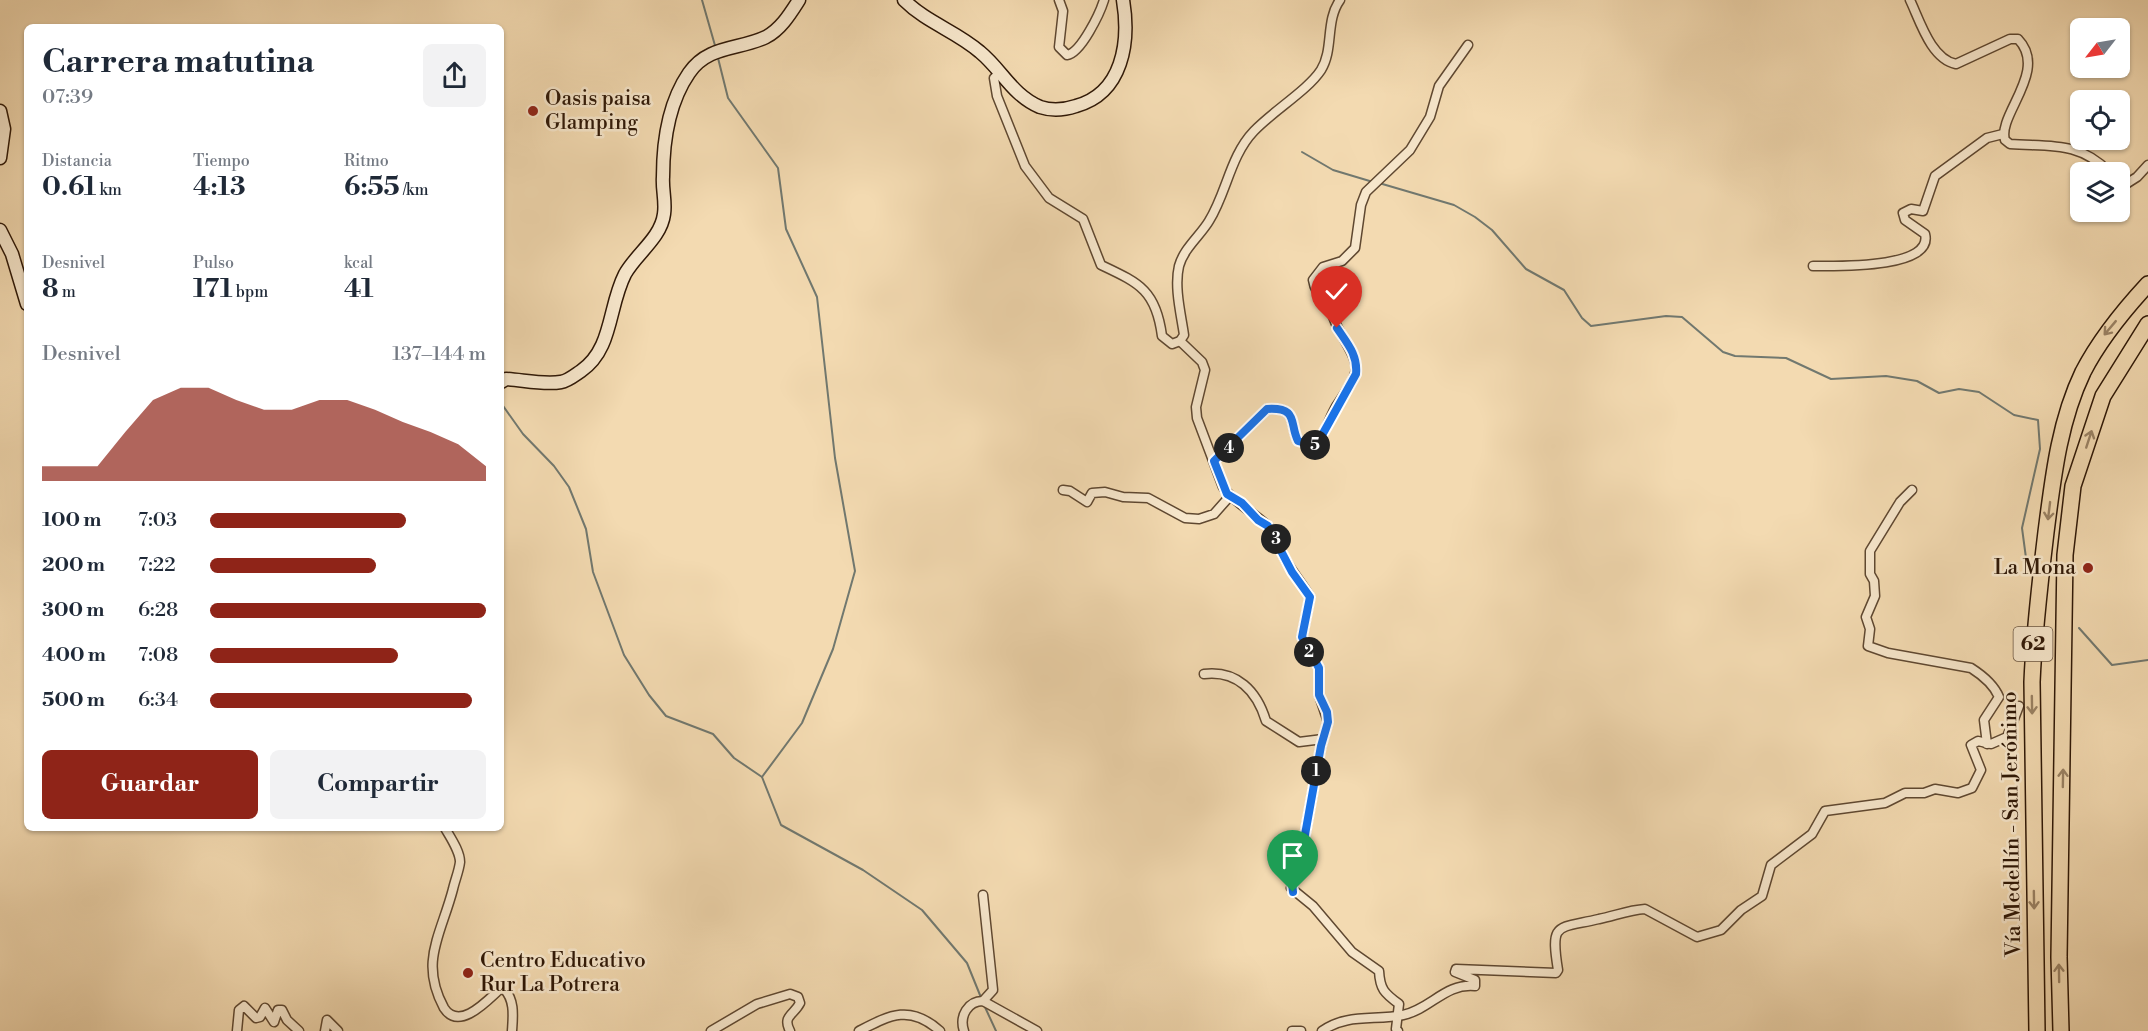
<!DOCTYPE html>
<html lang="es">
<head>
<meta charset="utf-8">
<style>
	body { margin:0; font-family:"Libre Bodoni",serif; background:#f2f2f3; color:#1f2937; height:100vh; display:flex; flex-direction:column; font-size:22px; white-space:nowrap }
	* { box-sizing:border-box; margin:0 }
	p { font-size:20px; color:#747a83 }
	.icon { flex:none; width:33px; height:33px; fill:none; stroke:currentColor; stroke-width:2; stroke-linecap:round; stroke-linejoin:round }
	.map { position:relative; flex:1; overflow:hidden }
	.panel { position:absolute; left:24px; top:24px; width:480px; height:807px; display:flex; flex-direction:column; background:#fff; border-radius:9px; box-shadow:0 2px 4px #0004 }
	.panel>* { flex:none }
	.needle { width:39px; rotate:239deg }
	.buttons { position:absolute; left:2070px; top:18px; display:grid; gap:12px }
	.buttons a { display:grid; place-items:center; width:60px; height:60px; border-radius:9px; background:#fff; box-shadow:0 2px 4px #0004; font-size:30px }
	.pin { position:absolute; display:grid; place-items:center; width:51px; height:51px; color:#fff; margin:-62px -26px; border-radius:50% 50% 50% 0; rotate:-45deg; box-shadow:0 0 6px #0007 }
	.pin .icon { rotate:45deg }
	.km { position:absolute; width:30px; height:30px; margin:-15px; border-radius:50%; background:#222; color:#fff; font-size:16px; line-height:30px; text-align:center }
	.round { display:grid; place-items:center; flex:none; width:63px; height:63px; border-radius:9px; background:#f2f2f3 }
	.summary { display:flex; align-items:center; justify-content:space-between; height:102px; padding:0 18px }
	h1 { font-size:33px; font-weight:700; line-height:45px }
	.figures { display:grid; grid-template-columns:repeat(3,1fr); gap:9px; height:102px; padding:6px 18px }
	.figures div { display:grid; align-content:center }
	.figures b { font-size:26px; font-weight:700 }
	.figures small { font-size:16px; font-weight:400 }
	.figures p { font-size:16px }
	.chart { height:168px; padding:12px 18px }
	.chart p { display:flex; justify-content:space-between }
	.chart svg { width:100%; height:108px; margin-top:6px; fill:#8f2418; opacity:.7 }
	.action { display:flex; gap:12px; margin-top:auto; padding:12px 18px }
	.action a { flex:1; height:69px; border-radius:9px; background:#8f2418; color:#fff; font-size:24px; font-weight:700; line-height:69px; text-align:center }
	.action a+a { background:#f2f2f3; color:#1f2937 }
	ul { padding:0 18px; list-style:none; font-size:20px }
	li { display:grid; grid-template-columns:96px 72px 1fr; align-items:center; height:45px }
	li i { height:15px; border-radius:8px; background:#8f2418 }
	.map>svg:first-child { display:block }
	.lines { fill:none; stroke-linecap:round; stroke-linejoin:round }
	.stream { stroke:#71786f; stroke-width:2 }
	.street-casing { stroke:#5f4831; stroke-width:11 }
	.secondary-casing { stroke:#2e1706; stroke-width:15 }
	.highway-casing { stroke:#2e1706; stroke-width:18 }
	.street { stroke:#f7e7cc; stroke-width:8 }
	.secondary { stroke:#f7e7cc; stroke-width:12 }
	.highway { stroke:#f3dab1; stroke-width:15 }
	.oneway { stroke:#9a8264 }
	.route-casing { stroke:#fff; stroke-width:12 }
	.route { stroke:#1a73e8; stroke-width:8 }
	.poi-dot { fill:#8f2418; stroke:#f7e7cc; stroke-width:2 }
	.labels { text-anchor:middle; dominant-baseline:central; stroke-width:5; stroke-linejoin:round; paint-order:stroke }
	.shield { fill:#f7e7cc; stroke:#6a5541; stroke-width:1.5 }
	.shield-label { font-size:20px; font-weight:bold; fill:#2e1706 }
	.poi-label { font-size:21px; fill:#2e1706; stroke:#f7e7cc; text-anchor:start }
	.street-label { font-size:21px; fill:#2e1706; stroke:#f7e7cc }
</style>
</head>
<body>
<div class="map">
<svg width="2148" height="1031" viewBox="0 0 2148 1031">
	<rect width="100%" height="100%" fill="#f3dab1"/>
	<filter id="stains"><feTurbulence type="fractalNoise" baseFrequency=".00333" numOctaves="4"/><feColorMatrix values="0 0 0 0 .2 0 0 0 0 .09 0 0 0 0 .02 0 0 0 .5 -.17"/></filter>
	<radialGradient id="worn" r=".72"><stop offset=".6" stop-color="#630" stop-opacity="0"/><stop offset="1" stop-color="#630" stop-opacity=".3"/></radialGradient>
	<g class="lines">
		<g class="stream">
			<polyline points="702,0 716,49"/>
			<polyline points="718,58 728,98 778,168 786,229 817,297 835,458 855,571 833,649 802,723 762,777"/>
			<polyline points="1302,152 1333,170 1373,182"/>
			<polyline points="1379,183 1454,205 1475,217 1492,230 1526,269 1564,290 1582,318 1591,326 1666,316 1682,317 1723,352 1735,356 1786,358 1831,379 1886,376 1917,381 1939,393 1959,389 1979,392 2014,415 2038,420 2040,449 2022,528 2026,558"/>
			<polyline points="501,403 523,434 554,466 569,487 586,529 593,572 624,655 649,695 666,716 713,734 734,758 762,777 781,825 863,870 922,910 967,963 982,1000"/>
			<polyline points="2079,628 2112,665 2148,660"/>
			<polyline points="984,1005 996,1031"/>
		</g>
		<defs>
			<g id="street">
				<path d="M1059 0 1063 11 1059 47 1067 55C1081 53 1100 13 1104 0"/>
				<path d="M1910 0C1920 21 1931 59 1956 64L2010 39H2018C2049 71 1997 115 2005 140L2010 144C2050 147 2079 141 2109 172"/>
				<path d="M1000 72 994 78 997 96 1025 166 1049 198 1083 219 1101 265C1139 283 1156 290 1162 336L1172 344 1180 341 1184 335C1181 314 1174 287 1179 266 1184 248 1200 236 1209 221 1227 192 1230 156 1254 131 1273 111 1308 90 1321 70 1334 49 1325 21 1340 0"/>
				<polyline points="2120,181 2126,184 2137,177 2148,165"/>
				<path d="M1813 266C1836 266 1934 269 1925 234L1905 220 1903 213 1911 209 1923 211 1935 176 1987 138 2003 134"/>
				<path d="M1180 341 1202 362 1205 370 1196 407 1197 418 1223 487C1230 499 1258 516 1269 527 1277 535 1279 547 1284 557 1291 571 1302 583 1310 597L1302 637 1319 668V695L1328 722 1321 746 1299 868 1291 888 1313 906 1352 952 1379 971C1380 989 1384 993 1399 1004L1396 1029 1398 1031"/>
				<path d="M1214 461 1267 409C1299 407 1289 424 1298 441L1316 445C1326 433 1329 418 1337 405 1361 369 1362 370 1340 332 1335 324 1333 315 1329 307 1322 297 1315 293 1313 280L1323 267 1342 261 1355 248 1361 205 1366 192 1410 150 1430 117 1439 86 1468 45"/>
				<polyline points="1063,490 1070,491 1087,502 1092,493 1105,492 1123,497 1148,498 1185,518 1199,519 1214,514 1230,496"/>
				<path d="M1912 490 1900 502 1870 551V574L1874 581 1875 596 1866 617 1870 629 1868 646 1888 653 1971 668C1982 675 1994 685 1999 697L1984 720 1987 744"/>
				<path d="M1204 674C1237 670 1257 691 1266 721L1299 742 1323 739"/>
				<path d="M445 828C450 837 460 851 460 862 459 871 455 880 453 889 441 935 419 962 444 1008 459 1031 486 1002 499 990L504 989C515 1000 513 1016 512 1031"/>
				<polyline points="983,895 993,990 983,1001"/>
				<polyline points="237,1031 239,1010 244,1006 256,1018 260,1017 265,1008 274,1022 278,1010 282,1010 287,1020 299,1031"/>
				<polyline points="325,1031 327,1020 338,1031"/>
				<path d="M711 1031 757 1004 790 994 798 997 800 1003C794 1015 782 1016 790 1031"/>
				<path d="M859 1031C890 1015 910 1004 940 1031"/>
				<path d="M964 1031C959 1016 968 1001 983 1001L1037 1031"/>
				<polyline points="1292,1031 1301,1031"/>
				<path d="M1322 1031C1347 1013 1375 1021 1403 1015 1431 1009 1445 983 1475 986V980L1455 972 1456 969 1556 973 1558 970C1550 921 1557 929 1599 919 1614 916 1629 910 1645 909L1697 937 1721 930 1741 910 1762 896 1771 865 1812 834 1825 811 1885 803 1905 793H1924L1935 789 1958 793 1972 788 1981 770 1971 745 1978 741 1991 744 2007 737 2019 706"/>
			</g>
			<g id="secondary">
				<path d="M904 0C927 23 956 31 980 52 1002 70 1012 95 1040 107 1052 111 1064 110 1076 106 1123 93 1130 42 1123 0"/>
				<polyline points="0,111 4,129 0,158"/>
				<polyline points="0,230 12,254 27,304"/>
				<path d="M501 382 506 379C523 380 544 385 561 382 568 381 575 375 581 371 613 349 608 307 625 274 636 254 661 238 664 214 666 202 662 189 663 177 663 142 669 102 689 73 708 45 739 50 766 37 781 29 790 14 799 0"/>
			</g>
			<g id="highway">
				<path d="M2037 1031 2032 682C2034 632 2040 582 2046 532 2053 478 2059 422 2083 372 2100 339 2123 311 2148 284"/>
				<polyline points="2061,1031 2059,957 2065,555 2073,486 2103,396 2148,324"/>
			</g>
		</defs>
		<use href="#street" class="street-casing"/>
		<use href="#secondary" class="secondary-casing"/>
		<use href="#highway" class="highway-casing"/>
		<use href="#street" class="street"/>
		<use href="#secondary" class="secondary"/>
		<use href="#highway" class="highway"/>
	</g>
	<defs><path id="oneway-shaft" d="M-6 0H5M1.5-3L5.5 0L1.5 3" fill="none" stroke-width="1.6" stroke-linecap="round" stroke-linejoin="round" transform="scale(1.5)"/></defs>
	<g class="oneway">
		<use href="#oneway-shaft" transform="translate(2110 328) rotate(130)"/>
		<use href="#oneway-shaft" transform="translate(2089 439) rotate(-72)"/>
		<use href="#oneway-shaft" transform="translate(2049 511) rotate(97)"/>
		<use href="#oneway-shaft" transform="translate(2032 705) rotate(89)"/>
		<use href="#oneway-shaft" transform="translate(2063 778) rotate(-89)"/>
		<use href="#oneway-shaft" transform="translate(2034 900) rotate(89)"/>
		<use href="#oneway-shaft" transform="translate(2059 973) rotate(-91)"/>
	</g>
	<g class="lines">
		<defs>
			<path id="route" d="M1293 892 1292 883 1299 868 1321 746 1328 722 1327 712 1319 695V668L1302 637 1310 597 1292 572 1268 526 1258 520 1242 503 1227 494 1214 461 1267 409C1299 407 1289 423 1298 441L1316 446 1356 374C1358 355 1347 343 1337 328"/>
		</defs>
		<use href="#route" class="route-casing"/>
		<use href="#route" class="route"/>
	</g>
	<g class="poi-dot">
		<circle cx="533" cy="111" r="6"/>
		<circle cx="2088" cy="568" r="6"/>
		<circle cx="468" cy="973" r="6"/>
	</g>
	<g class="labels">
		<rect class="shield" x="2013.5" y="627" width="39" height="34" rx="4.5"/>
		<g class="shield-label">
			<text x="2033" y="644">62</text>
		</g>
		<g class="poi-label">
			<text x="545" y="99">Oasis paisa<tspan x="545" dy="24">Glamping</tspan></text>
			<text x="2076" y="568" text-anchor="end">La Mona</text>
			<text x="480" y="961">Centro Educativo<tspan x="480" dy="24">Rur La Potrera</tspan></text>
		</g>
		<g class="street-label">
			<text transform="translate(2012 824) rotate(-91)">Vía Medellín - San Jerónimo</text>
		</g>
	</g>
	<rect width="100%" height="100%" filter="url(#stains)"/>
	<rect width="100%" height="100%" fill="url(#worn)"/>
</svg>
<div class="buttons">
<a><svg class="needle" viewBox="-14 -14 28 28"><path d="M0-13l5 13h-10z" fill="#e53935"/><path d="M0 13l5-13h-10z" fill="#747a83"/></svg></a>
<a><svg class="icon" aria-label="locate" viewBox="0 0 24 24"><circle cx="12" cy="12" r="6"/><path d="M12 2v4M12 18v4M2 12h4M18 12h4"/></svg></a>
<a><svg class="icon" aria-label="layers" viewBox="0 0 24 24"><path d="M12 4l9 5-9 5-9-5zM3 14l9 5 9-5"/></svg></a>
</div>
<div class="pin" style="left:1293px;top:892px;background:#1e9e55"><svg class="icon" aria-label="arrive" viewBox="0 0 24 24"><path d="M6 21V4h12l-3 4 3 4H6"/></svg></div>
<div class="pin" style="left:1337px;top:328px;background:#d93025"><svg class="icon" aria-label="check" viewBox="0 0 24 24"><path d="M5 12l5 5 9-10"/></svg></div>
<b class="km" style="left:1316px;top:771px">1</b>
<b class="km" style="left:1309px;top:652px">2</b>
<b class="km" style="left:1276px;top:539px">3</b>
<b class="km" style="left:1229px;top:448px">4</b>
<b class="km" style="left:1315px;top:445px">5</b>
<section class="panel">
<div class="summary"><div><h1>Carrera matutina</h1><p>07:39</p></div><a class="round"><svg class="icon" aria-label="share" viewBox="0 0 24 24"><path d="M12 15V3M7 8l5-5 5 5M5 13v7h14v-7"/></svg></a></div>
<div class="figures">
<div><p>Distancia</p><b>0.61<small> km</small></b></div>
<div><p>Tiempo</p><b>4:13</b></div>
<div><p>Ritmo</p><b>6:55<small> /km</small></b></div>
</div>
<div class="figures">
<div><p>Desnivel</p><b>8<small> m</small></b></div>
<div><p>Pulso</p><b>171<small> bpm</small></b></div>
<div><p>kcal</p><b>41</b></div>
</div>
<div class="chart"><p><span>Desnivel</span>137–144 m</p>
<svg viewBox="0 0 160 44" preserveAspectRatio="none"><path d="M0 44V38L10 38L20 38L30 24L40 11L50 6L60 6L70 11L80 15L90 15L100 11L110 11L120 15L130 20L140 24L150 29L160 38V44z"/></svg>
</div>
<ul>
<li><b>100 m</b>7:03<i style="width:71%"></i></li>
<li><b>200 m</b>7:22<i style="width:60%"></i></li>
<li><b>300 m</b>6:28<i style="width:100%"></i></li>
<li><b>400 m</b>7:08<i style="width:68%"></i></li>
<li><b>500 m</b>6:34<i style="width:95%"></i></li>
</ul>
<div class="action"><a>Guardar</a><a>Compartir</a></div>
</section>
</div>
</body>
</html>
